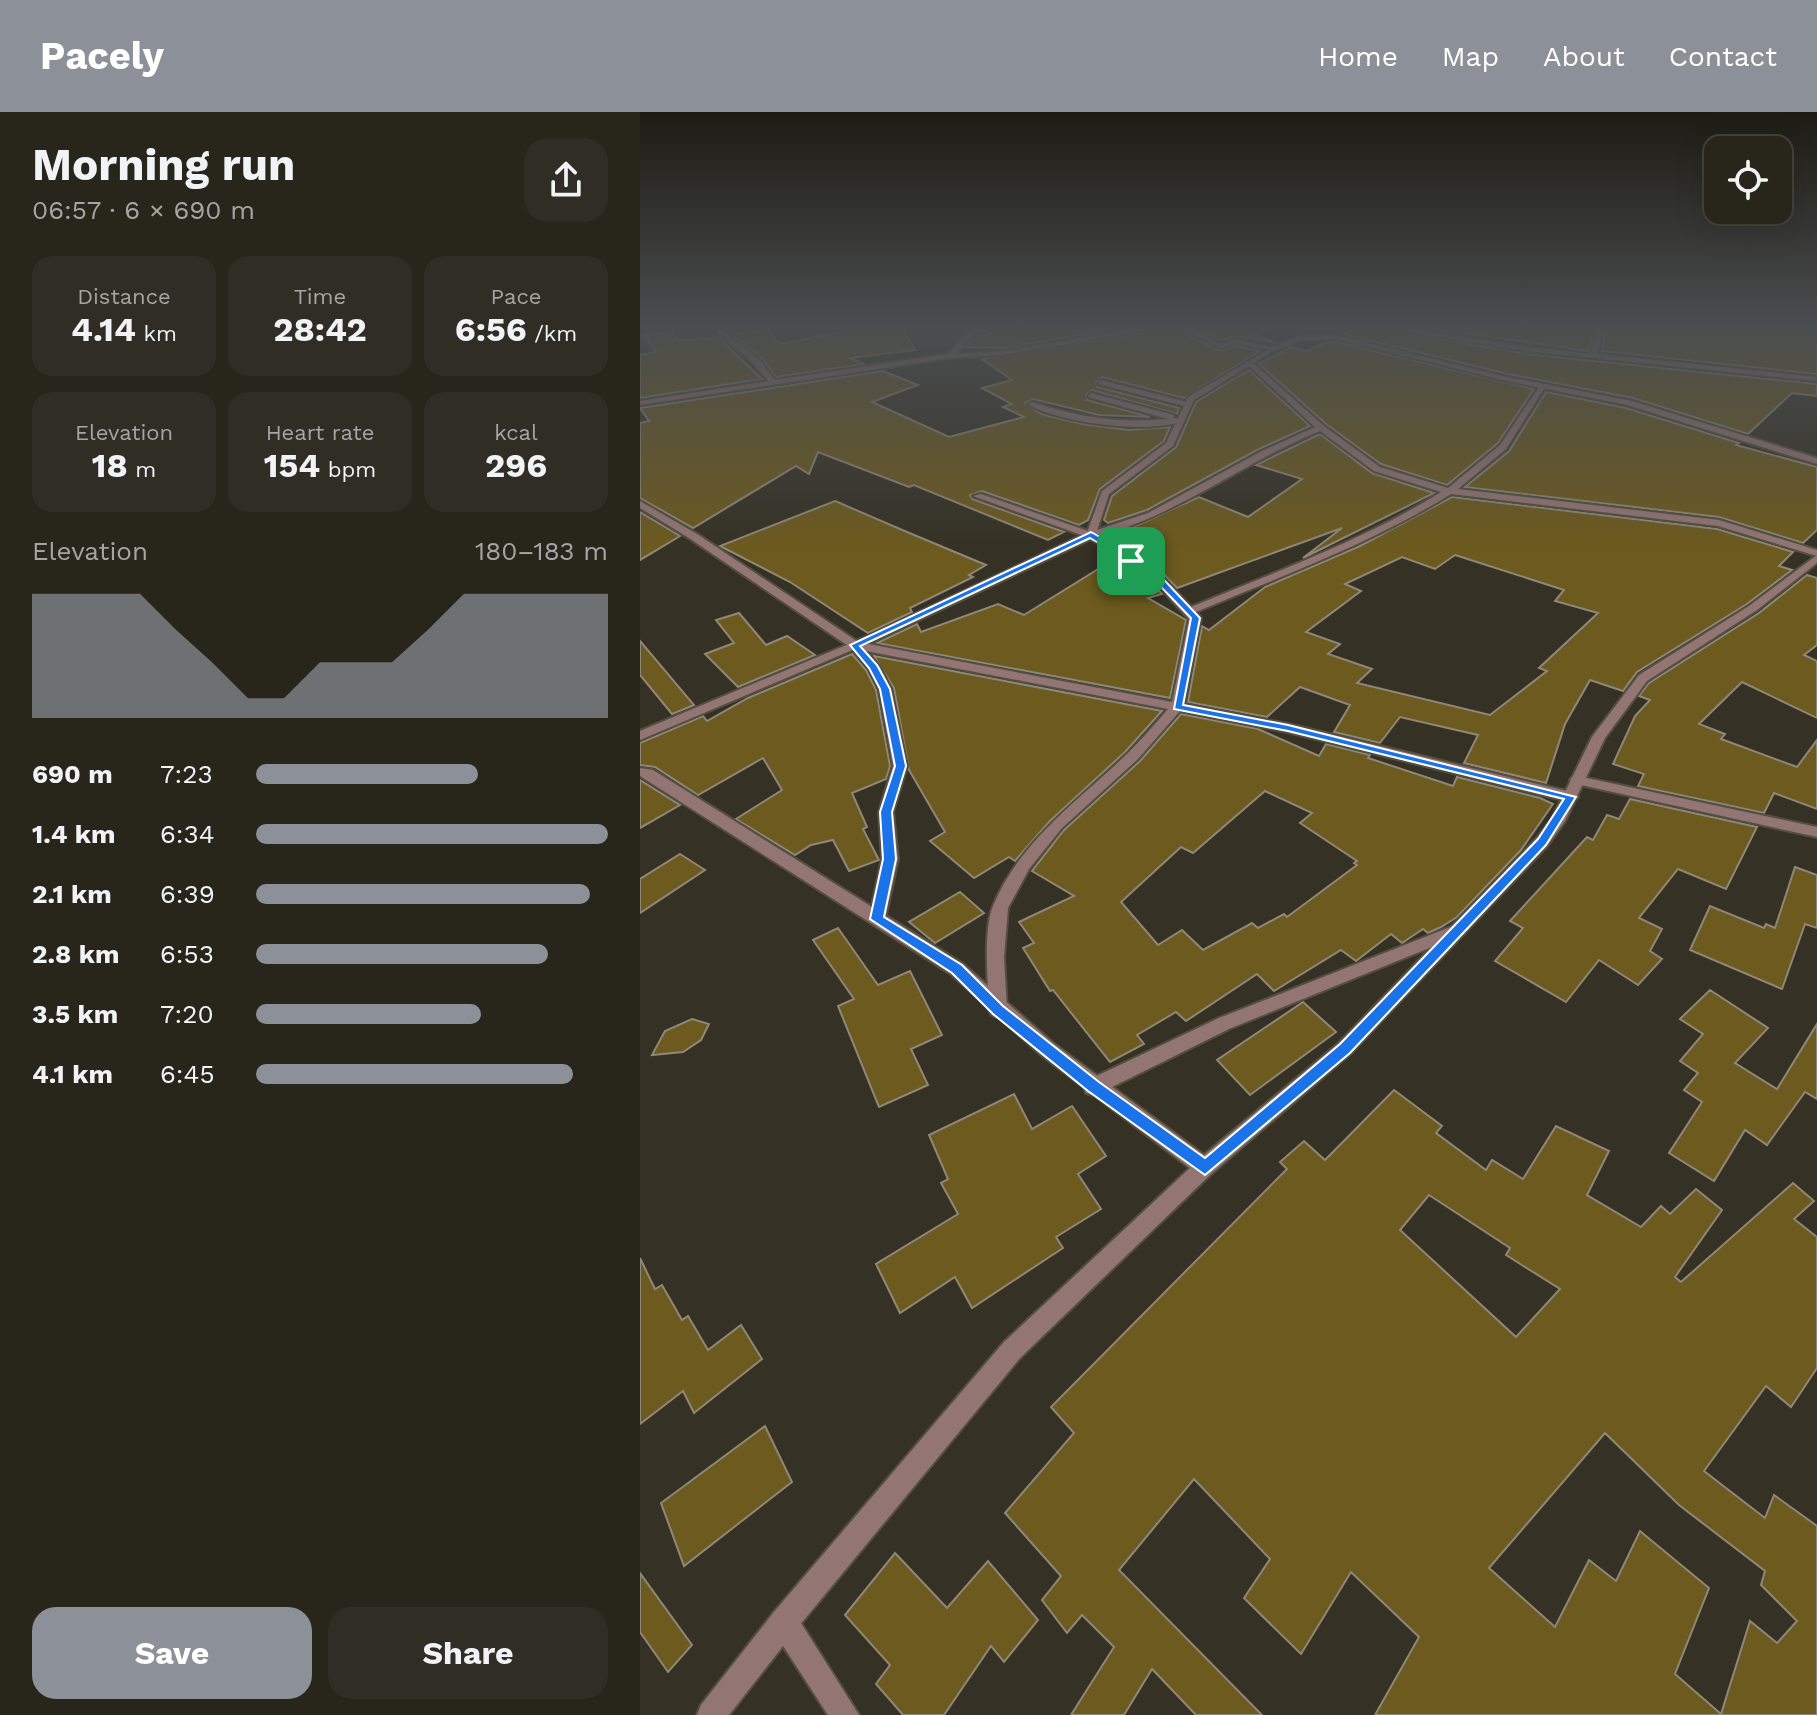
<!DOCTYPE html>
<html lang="en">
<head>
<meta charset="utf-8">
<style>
	body { margin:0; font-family:"Work Sans",sans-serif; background:#302d24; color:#f1f3f6; height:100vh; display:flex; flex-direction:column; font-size:30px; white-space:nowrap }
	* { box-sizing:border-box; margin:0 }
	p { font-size:26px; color:#a5a5a3 }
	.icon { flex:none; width:44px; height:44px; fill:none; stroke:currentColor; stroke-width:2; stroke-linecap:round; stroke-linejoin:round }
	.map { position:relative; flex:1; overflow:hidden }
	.sheet { display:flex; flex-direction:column; background:#28251b; width:640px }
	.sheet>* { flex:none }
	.controls { position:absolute; left:1064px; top:24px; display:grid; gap:16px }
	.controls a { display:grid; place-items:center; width:88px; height:88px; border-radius:16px; background:#28251b; box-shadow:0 8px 32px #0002,0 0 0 2px #44423a; font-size:40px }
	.pin { position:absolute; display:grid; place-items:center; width:68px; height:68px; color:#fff; margin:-34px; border-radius:16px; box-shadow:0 4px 12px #0006 }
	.round { display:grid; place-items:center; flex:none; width:84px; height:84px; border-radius:24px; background:#302d24 }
	.overview { display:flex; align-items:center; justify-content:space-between; height:136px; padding:0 32px }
	h1 { font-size:44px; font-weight:700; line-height:60px }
	.figures { display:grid; grid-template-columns:repeat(3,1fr); gap:12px; height:136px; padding:8px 32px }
	.figures div { display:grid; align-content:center; border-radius:20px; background:#302d24; text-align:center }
	.figures b { font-size:34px; font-weight:700 }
	.figures small { font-size:22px; font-weight:400 }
	.figures p { font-size:22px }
	.chart { height:224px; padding:16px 32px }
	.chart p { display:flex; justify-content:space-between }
	.chart svg { width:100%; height:144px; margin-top:8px; fill:#8c9099; opacity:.7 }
	.primary-button { display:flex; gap:16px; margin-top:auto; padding:16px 32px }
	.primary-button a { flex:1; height:92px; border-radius:24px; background:#8c9099; color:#fff; font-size:32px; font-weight:700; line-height:92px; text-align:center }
	.primary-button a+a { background:#302d24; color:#f1f3f6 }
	ul { padding:0 32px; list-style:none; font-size:26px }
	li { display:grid; grid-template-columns:128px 96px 1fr; align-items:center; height:60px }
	li i { height:20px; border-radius:10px; background:#8c9099 }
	header { display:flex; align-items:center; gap:48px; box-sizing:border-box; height:112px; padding:0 40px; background:#8c9099; color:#fff }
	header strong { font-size:38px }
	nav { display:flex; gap:44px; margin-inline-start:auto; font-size:28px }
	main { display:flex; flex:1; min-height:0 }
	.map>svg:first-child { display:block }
	.building { fill:#6c5a1e; stroke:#8d8879; stroke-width:2; fill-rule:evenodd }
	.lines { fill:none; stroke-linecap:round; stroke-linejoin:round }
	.minor-casing { stroke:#534f43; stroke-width:4 }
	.tertiary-casing { stroke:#534f43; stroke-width:4 }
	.minor { fill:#937673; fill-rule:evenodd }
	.tertiary { fill:#937673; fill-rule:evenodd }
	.route { fill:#1a73e8; stroke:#fff; stroke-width:2; fill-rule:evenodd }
</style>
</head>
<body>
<header>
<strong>Pacely</strong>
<nav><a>Home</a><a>Map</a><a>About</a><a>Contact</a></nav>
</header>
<main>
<section class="sheet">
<div class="overview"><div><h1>Morning run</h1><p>06:57 · 6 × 690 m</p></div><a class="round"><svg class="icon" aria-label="share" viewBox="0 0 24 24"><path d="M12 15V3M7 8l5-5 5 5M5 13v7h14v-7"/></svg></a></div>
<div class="figures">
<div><p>Distance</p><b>4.14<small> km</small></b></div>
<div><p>Time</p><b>28:42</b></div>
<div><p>Pace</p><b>6:56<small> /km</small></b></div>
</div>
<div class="figures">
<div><p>Elevation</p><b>18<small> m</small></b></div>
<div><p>Heart rate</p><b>154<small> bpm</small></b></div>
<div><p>kcal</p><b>296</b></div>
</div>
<div class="chart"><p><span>Elevation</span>180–183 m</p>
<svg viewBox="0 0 160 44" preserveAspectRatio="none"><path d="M0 44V6L10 6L20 6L30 6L40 17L50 27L60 38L70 38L80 27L90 27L100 27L110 17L120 6L130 6L140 6L150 6L160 6V44z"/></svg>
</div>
<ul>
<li><b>690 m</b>7:23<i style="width:63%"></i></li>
<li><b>1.4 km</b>6:34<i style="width:100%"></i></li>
<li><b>2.1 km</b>6:39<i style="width:95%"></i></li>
<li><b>2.8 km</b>6:53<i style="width:83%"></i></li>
<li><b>3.5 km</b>7:20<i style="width:64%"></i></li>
<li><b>4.1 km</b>6:45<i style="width:90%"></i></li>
</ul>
<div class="primary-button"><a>Save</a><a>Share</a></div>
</section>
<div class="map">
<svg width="1177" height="1603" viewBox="0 0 1177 1603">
	<rect width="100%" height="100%" fill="#353124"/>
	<g class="building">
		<polygon points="236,213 260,213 275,238 210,246 224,252 136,265 120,244 91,222 126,217 141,232"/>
		<polygon points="387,213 499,213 363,236 325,235 335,225"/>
		<polygon points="551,213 589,213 636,231 597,224 581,229"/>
		<polygon points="724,213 886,242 1177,272 1177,284 1152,281 1108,322 993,286 863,261 704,222"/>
		<polygon points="765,213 954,213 949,239"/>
		<polygon points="966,213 1177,213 1177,262 962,239"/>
		<polygon points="534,216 580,239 596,234 620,239 544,286 462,265 456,270 457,275 539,296 537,302 452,278 446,283 447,288 510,305 459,303 393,287 385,291 401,302 442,312 489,318 530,315 524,329 460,377 448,408 439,413 342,379 330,383 332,387 424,420 408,428 274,373 269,375 178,340 169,362 156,354 53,416 0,386 0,311 9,309 0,296 243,259 278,273 232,290 309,325 384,305 363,295 372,292 342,276 372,268 342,247"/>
		<polygon points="30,219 39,229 78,225 122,267 0,286 0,243 16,240 4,223"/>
		<polygon points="686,230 696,230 894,277 858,331 807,373 741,352 686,312 619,252 651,235 667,239"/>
		<polygon points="609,258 670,314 619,337 507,398 468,411 464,408 472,384 536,335 556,290"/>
		<polygon points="906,280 986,296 1099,331 1096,333 1177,355 1177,418 1163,431 1079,405 825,375 869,339"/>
		<polygon points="680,322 732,361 794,381 663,446 702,416 537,476 514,452 498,443 505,440 480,421 559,385 608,405 662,367 616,353"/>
		<path d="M812 385 1077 417 1153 440 1139 454 1152 458 1107 492 997 560 983 579 950 568 925 612 906 671 824 651 838 623 760 605 740 631 694 620 710 593 660 575 627 605 548 590 562 514 569 518 625 475 720 434ZM815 443 924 478 915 489 958 501 899 556 907 559 850 603 717 571 732 557 688 542 700 532 666 520 721 479 705 472 762 445 795 457Z"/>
		<polygon points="195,389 267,420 346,453 329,463 333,465 270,496 272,500 228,521 150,470 80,434"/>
		<polygon points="0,400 40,424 0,448"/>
		<polygon points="482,449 502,460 522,482 508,486 546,508 530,586 237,531 277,512 281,520 358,492 384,503 460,456"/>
		<polygon points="1167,463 1177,466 1177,533 1164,543 1177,549 1177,606 1102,570 1059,612 1085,622 1081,627 1157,655 1177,628 1177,697 1134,681 1124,701 998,674 1004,662 973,652 995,604 1010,588 999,584 1009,571 1119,501"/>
		<polygon points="99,501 126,533 147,524 175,543 98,575 65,542 94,531 76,508"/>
		<polygon points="0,529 54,593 32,602 0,563"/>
		<polygon points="212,542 226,558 236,578 250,654 246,667 212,681 227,715 223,717 239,748 209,759 193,728 171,733 155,743 96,707 142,678 123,646 58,683 15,655 0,653 0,631 63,604 67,609 108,586"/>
		<polygon points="234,544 522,599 485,640 410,709 375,749 369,745 334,766 290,729 305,720 269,658 254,576"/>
		<path d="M541 602 618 617 679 644 686 632 730 643 728 646 813 674 817 665 900 686 913 692 881 738 817 805 801 815 788 821 783 817 762 831 751 822 716 849 701 838 634 879 617 862 546 909 536 900 497 923 504 932 470 950 413 878 410 879 383 836 394 831 379 810 434 784 392 759 424 718 500 649ZM625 679 672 701 660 711 717 749 714 751 717 753 647 805 644 802 618 816 612 811 563 838 542 818 518 833 481 790 541 735 553 741Z"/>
		<polygon points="0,668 40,693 0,716"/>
		<polygon points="990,687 1117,715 1086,777 1038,757 999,806 1022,817 1010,839 1022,847 998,873 959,848 926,890 855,849 883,816 870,809 947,725 953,728 967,703 979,707"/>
		<polygon points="40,742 65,758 0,801 0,767"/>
		<polygon points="1155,755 1177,763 1177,816 1165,812 1142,877 1050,838 1070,794 1124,816 1126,812 1135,816"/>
		<polygon points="320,780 344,801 295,831 269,810"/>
		<polygon points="198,816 238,873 270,859 302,923 271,937 288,973 239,995 198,894 214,887 173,828"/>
		<polygon points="1070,878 1128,916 1095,951 1137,977 1177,912 1177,987 1165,980 1127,1033 1105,1018 1074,1069 1029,1041 1062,990 1044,978 1058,961 1040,949 1063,922 1040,907"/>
		<polygon points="663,890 696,920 610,983 577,948"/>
		<polygon points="52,907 69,912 61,928 43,940 12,943 25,919"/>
		<path d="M754 978 802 1014 796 1021 846 1058 852 1048 883 1067 916 1014 969 1039 947 1083 1001 1115 1021 1094 1030 1102 1056 1077 1082 1098 1035 1165 1041 1170 1153 1071 1174 1089 1154 1107 1177 1125V1256L1151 1295 1126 1274 1064 1359 1125 1406 1134 1383 1177 1414V1603H735L779 1525 711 1460 661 1542 604 1486 630 1447 554 1367 479 1458 622 1603H556L512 1557 484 1603H431L474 1535 442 1503 427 1521 402 1488 421 1464 365 1401 434 1321 411 1295 647 1057 640 1050 664 1029 685 1048ZM789 1083 870 1136 866 1143 920 1177 876 1225 760 1118ZM965 1321 1039 1393 1125 1459 1121 1473 1157 1509 1137 1531 1110 1509 1081 1602 1035 1562 1069 1476 1000 1419 976 1469 949 1448 915 1515 849 1456Z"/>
		<polygon points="374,982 392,1017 432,994 466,1044 438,1062 461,1097 416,1125 423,1136 332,1196 315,1165 260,1201 236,1152 318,1102 301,1071 308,1067 289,1023"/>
		<polygon points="0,1146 15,1177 22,1173 42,1208 48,1204 68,1238 101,1213 122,1247 54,1301 43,1279 0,1312"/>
		<polygon points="125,1314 152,1370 44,1454 21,1391"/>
		<polygon points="255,1441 307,1496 348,1449 398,1508 364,1550 351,1534 304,1603 263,1603 236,1572 250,1553 205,1503"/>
		<polygon points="0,1461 52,1533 28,1560 0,1520"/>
	</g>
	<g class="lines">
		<defs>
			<g id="minor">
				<polygon points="333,213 340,213 337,217 372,213 333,222 316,242 363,239 518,213 534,213 363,243 310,246 0,293 0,289 128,269 112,250 77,220 79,217 118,246 135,268 308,242"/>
				<polygon points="535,213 544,213 581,232 596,227 637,237 633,239 596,231 581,236"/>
				<polygon points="727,213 744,213 886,235 951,242 957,213 963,213 958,242 1177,265 1177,269 886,239"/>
				<path d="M611 249 684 314 740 355 808 376 860 333 901 272H907L866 337 818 377 1079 408 1177 438V444L1078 414 811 382C732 431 642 464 556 500L561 506 544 592 648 612 931 680 938 685 931 690 648 620 540 599 498 647 422 716 389 757 368 796 364 845 367 898 364 903 358 905 352 903 349 898C348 871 343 818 353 794 380 729 438 689 487 642 501 628 515 612 528 597L226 539 240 555 251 577 267 654 253 700 258 747 245 807 243 811H231L229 807 242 747 239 700 253 654 239 577 229 556 210 535 49 426 0 396V389L57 422 218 530 532 590 549 507 504 458 447 425 333 384 341 382 451 420 508 401 620 340 675 315 608 253ZM680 319 734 359 801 380C724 428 635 460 551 495L512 454 460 424C539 402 604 350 680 319Z"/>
				<polygon points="461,268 551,291 552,293 548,295 458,272"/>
				<path d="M451 281 534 303V306L545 308C513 323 418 311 388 292L392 290C442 306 475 311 528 307L448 285Z"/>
				<polygon points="937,664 1177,715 1177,725 932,671 930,668 932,665"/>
				<polygon points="818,812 824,814 826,818 824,822 591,916 460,981 453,983 446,981 444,975 446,969 579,906"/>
				<polygon points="144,1496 154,1500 219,1603 188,1603 134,1520 130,1510 134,1500"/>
			</g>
			<g id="tertiary">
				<polygon points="696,223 862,264 992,289 1177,346 1177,352 987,293 862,268 696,227 661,228 635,238 554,288 533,334 469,382 455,425 236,528 0,628 0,619 228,524 447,421 462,379 526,331 548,285 631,236 660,224"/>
				<polygon points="1177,443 1177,451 1117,498 1007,569 965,626 925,709 907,734 711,941 572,1061 380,1246 154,1520 89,1603 57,1603 61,1593 134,1500 364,1230 550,1056 400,942 311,862 0,664 0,656 13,658 323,852 413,931 564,1043 699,931 897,726 912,707 952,625 999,563 1109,494"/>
			</g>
		</defs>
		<use href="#minor" class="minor-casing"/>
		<use href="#tertiary" class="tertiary-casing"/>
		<use href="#minor" class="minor"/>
		<use href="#tertiary" class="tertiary"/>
	</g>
	<linearGradient id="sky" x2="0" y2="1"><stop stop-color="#1d1b14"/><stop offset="0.49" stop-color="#4b4e50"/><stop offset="1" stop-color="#4b4e50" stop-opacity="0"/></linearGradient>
	<rect width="1177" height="438" fill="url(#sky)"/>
	<path class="route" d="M451 420 511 454 560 506 543 593 648 613 936 685 906 733 710 941 565 1063 448 979 353 902 312 861 230 807 243 747 240 700 255 654 240 577 229 556 210 533ZM450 426 505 458 551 506 534 597 648 619 924 687 898 727 700 932 565 1046 459 970 363 894 322 853 244 805 256 747 252 700 266 654 250 577 237 553 220 534Z"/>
</svg>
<div class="controls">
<a><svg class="icon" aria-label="locate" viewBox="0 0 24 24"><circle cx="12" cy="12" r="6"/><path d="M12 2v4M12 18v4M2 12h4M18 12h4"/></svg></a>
</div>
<div class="pin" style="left:491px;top:449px;background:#1e9e55"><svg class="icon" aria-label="arrive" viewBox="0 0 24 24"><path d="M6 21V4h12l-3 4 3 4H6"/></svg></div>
</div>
</main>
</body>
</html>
